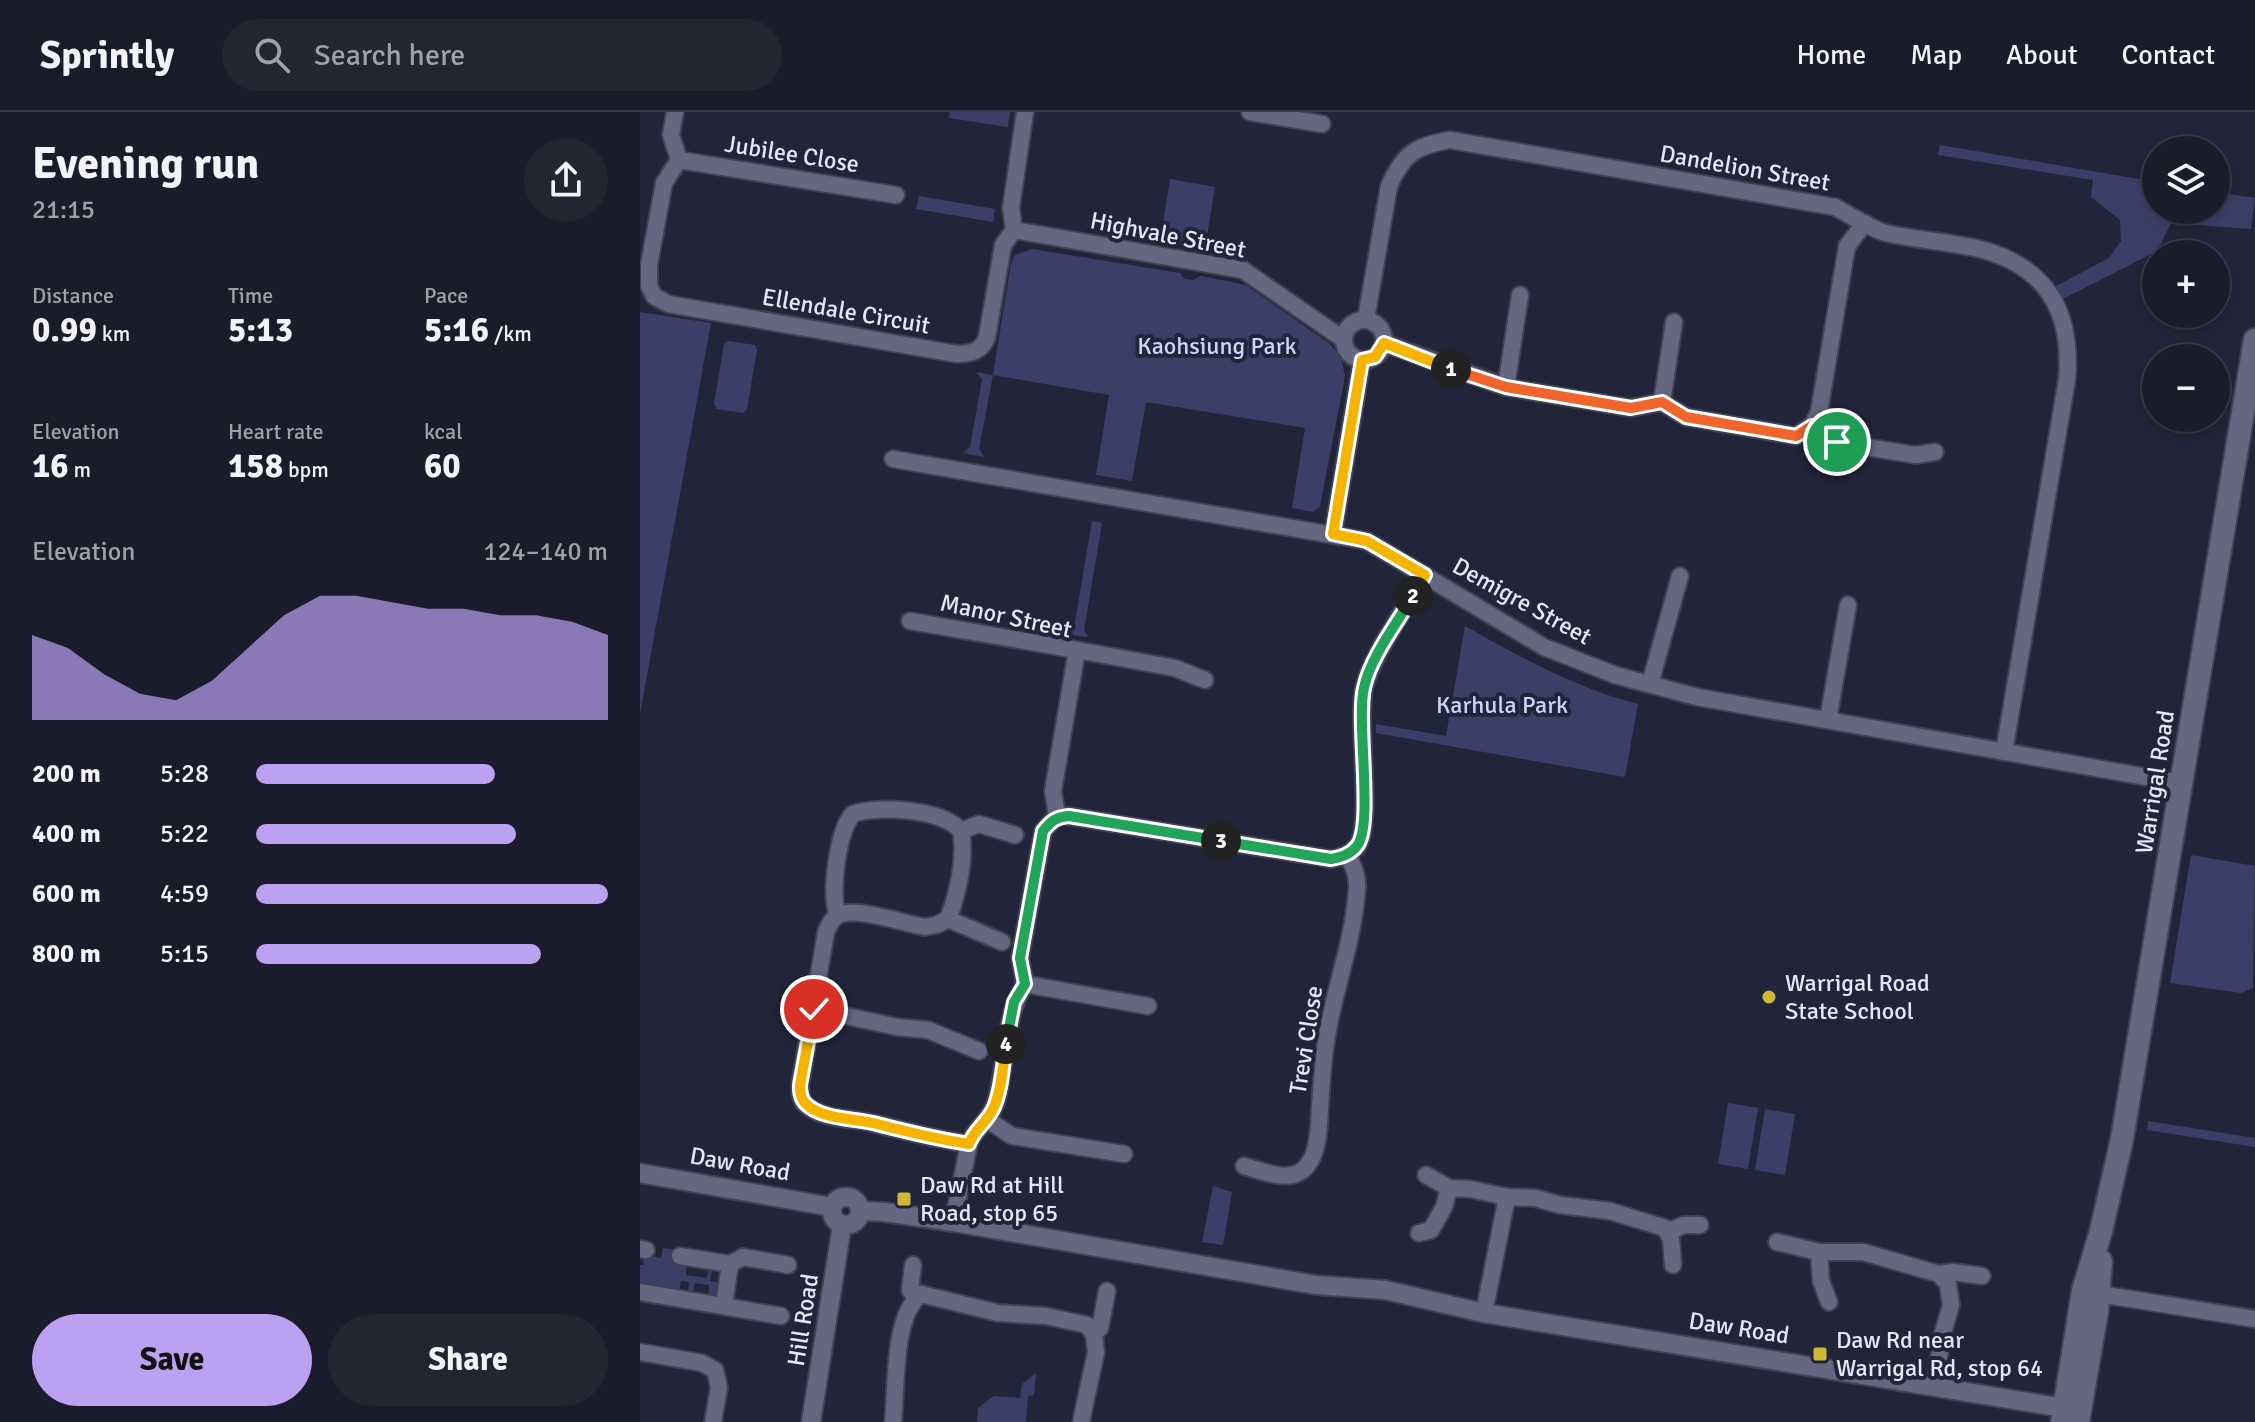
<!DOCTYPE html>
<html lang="en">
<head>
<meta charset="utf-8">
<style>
	body { margin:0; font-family:Signika,sans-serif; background:#232533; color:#f1f3f6; height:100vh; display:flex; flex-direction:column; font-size:30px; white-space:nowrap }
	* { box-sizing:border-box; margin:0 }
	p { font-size:26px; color:#9fa1a9 }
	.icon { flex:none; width:44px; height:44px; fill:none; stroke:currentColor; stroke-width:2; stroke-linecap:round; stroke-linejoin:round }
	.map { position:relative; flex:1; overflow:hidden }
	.side { display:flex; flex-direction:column; background:#1a1c2b; width:640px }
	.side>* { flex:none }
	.fabs { position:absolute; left:1502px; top:24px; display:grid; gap:16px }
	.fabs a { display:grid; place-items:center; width:88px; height:88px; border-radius:50%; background:#1a1c2b; box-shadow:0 4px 12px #0003,0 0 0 2px #383a47; font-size:40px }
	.pin { position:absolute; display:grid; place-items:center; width:68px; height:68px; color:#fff; margin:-34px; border:4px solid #fff; border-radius:50%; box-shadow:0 2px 8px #0007 }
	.km { position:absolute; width:40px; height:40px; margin:-20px; border-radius:50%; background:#222; color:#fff; font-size:22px; line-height:40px; text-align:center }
	.round { display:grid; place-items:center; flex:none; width:84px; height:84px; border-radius:42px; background:#232533 }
	.head { display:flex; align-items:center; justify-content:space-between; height:136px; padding:0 32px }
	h1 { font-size:44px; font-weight:700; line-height:60px }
	.stats { display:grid; grid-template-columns:repeat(3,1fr); gap:12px; height:136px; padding:8px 32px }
	.stats div { display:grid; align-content:center }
	.stats b { font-size:34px; font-weight:700 }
	.stats small { font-size:22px; font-weight:400 }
	.stats p { font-size:22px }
	.chart { height:224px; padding:16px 32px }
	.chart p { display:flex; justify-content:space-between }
	.chart svg { width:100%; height:144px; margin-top:8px; fill:#bca0f2; opacity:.7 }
	.primary-button { display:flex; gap:16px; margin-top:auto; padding:16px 32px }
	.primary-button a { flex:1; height:92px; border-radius:48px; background:#bca0f2; color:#111; font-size:32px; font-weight:700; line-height:92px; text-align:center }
	.primary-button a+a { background:#232533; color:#f1f3f6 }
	ul { padding:0 32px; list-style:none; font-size:26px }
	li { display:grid; grid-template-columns:128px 96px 1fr; align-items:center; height:60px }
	li i { height:20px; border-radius:10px; background:#bca0f2 }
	header { display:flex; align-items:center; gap:48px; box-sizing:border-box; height:112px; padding:0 40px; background:#1a1c2b; border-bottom:2px solid #383a47 }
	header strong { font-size:38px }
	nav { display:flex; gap:44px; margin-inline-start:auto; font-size:28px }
	.search { width:560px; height:72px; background:#232533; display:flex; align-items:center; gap:20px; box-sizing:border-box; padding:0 28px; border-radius:44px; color:#9fa1a9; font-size:30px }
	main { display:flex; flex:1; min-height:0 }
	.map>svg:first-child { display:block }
	.green { fill:#3b3f67 }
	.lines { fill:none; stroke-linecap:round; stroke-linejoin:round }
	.minor-casing { stroke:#404253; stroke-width:20 }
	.tertiary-casing { stroke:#404253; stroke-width:22 }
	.secondary-casing { stroke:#404253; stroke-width:26 }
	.minor { stroke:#64677f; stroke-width:16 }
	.tertiary { stroke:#64677f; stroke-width:18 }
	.secondary { stroke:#64677f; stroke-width:22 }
	.split-1-casing { stroke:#fff; stroke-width:16 }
	.split-2-casing { stroke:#fff; stroke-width:16 }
	.split-3-casing { stroke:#fff; stroke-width:16 }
	.split-4-casing { stroke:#fff; stroke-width:16 }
	.split-5-casing { stroke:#fff; stroke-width:16 }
	.split-1 { stroke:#f0652b; stroke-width:10 }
	.split-2 { stroke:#f5b400; stroke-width:10 }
	.split-3 { stroke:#22a559; stroke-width:10 }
	.split-4 { stroke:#22a559; stroke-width:10 }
	.split-5 { stroke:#f5b400; stroke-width:10 }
	.poi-dot { fill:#d0b837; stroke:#222539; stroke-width:3 }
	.labels { text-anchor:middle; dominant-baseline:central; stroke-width:8; stroke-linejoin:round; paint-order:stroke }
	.street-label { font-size:24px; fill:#e5e7f5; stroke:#222539 }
	.park-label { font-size:24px; fill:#ced4f8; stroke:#222539 }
	.poi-label { font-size:24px; fill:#e5e7f5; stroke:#222539; text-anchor:start }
</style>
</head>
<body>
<header>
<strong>Sprintly</strong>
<div class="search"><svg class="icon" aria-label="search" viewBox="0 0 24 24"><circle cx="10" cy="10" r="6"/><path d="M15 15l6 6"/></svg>Search here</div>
<nav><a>Home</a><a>Map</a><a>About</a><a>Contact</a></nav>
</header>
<main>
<section class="side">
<div class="head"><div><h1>Evening run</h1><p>21:15</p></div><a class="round"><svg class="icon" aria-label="share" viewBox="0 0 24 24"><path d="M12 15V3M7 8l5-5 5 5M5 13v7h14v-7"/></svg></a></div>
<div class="stats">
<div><p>Distance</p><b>0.99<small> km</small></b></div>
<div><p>Time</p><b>5:13</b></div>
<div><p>Pace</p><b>5:16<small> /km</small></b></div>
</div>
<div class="stats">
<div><p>Elevation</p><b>16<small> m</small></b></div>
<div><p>Heart rate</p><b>158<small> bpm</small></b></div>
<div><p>kcal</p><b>60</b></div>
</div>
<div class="chart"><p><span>Elevation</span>124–140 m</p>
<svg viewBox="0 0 160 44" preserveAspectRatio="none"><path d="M0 44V18L10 22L20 30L30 36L40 38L50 32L60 22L70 12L80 6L90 6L100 8L110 10L120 10L130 12L140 12L150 14L160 18V44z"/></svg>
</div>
<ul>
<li><b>200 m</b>5:28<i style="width:68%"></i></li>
<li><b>400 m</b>5:22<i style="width:74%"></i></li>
<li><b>600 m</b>4:59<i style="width:100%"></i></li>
<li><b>800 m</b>5:15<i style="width:81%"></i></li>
</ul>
<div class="primary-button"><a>Save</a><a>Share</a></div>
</section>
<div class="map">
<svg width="1615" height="1310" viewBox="0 0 1615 1310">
	<rect width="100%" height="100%" fill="#222539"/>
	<g class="green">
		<polygon points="310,0 370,0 368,15 309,6"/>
		<polygon points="1300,33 1516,70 1516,98 1576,98 1576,80 1615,86 1611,117 1531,111 1517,139 1423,187 1416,174 1469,146 1481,129 1480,108 1451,85 1453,68 1298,43"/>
		<polygon points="530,67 575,75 565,136 520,129"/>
		<polygon points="279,84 355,97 353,110 276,97"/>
		<polygon points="392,137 540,161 544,167 553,168 561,164 606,173 690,232 701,245 705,264 680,395 673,400 652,396 665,316 506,290 492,369 456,363 469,283 353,263 339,337 345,345 323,341 330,335 342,267 336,260 353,263 371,152 375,143"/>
		<polygon points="0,200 71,211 0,602"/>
		<polygon points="88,229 115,233 117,238 107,297 103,301 77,297 74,292 84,232"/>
		<polygon points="452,409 462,411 444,518 448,525 427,522 434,516"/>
		<path d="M825 514C880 545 936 576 998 592L985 665 736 621V612L806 624Z"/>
		<polygon points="1551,743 1615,754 1613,876 1601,881 1530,871"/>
		<polygon points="1088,991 1118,996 1108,1057 1078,1052"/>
		<polygon points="1125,997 1155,1002 1145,1063 1115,1058"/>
		<polygon points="1508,1009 1615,1026 1615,1035 1507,1018"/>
		<polygon points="573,1074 592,1080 583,1133 562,1130"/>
		<polygon points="23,1136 33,1137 31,1149 47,1152 46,1163 67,1166 69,1155 84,1157 72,1158 70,1169 81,1171 79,1182 75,1185 68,1184 69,1173 55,1171 52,1182 48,1181 49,1170 41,1169 39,1180 0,1173 0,1153 3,1153 4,1143 21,1146"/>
		<polygon points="396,1261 394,1283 388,1284 386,1310 337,1310 338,1296 354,1284 380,1286 382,1272"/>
	</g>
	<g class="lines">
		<defs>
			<g id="minor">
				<path d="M35 0 31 23 39 48 24 71 9 153V174L14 184 28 192 317 242C331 242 342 239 347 225L363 133 374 118 371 96 385 0"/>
				<polyline points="610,0 682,12"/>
				<polyline points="39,48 256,83"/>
				<polyline points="374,118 603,158 703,227"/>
				<path d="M726 207 749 74C764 41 775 34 810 28L1195 95C1212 104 1232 118 1250 122 1282 129 1316 130 1347 139 1411 159 1432 204 1427 267L1364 640"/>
				<circle cx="724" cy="228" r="20"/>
				<polyline points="744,231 866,275 991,296 1022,290 1046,305 1156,324 1172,314"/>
				<polyline points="866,275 880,183"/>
				<polyline points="1022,290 1034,210"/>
				<polyline points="1172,314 1179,300 1207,134 1225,111"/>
				<polyline points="1172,314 1197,330 1275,343 1295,340"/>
				<polyline points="253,347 727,429 904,535 975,563 1057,585 1540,671"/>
				<polyline points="693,422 722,248"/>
				<path d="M270 509 437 538 413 679 417 704 403 719 380 846 385 872C363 907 367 950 356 990 351 1008 335 1015 329 1032L313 1110"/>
				<polyline points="437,538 535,556 565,568"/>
				<polyline points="1010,572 1040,464"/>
				<polyline points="1188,608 1208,493"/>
				<path d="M417 704H429L691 747C701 745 710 743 717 734 734 713 716 609 724 576 731 545 768 492 785 463"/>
				<polyline points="321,719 339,712 375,723"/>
				<path d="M198 803C189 783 198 717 213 702 239 693 303 697 321 719 326 745 318 782 308 807L296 813 285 815C264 812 215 793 197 804 191 807 189 814 186 820L160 973C160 979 160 985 164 991 180 1008 215 1006 237 1012 268 1020 297 1027 329 1032"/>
				<polyline points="308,807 362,830"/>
				<polyline points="385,872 508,894"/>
				<polyline points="174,897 257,915 288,918 339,939"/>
				<polyline points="348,1008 372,1024 484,1042"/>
				<path d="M604 1054C620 1058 647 1071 663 1058 679 1045 679 1014 680 995 682 964 684 933 691 903 700 861 714 821 717 777 718 764 714 755 707 743"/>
				<polyline points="786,1063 809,1076 830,1077 867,1085 895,1086 920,1093 970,1099 1025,1116 1031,1127 1033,1153"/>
				<polyline points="1027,1120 1044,1113 1060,1113"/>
				<polyline points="779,1121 791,1118 804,1095 809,1076"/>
				<polyline points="1137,1130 1179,1140 1223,1140 1299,1162 1313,1160 1342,1164"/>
				<polyline points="0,1137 6,1138"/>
				<polyline points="1179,1140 1181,1169 1189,1190"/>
				<polyline points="40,1144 90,1152 84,1193"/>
				<polyline points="90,1152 103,1145 148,1153"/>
				<polyline points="273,1153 270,1178 276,1186"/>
				<polyline points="0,1180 141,1204"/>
				<polyline points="1460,1182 1615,1207"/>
				<polyline points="844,1201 867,1085"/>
				<polyline points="454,1222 460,1216 467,1179"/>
				<polyline points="0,1240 62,1251 75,1258 79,1275 73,1310"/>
				<polyline points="1295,1275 1302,1224 1311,1193 1308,1172 1299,1162"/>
				<path d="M253 1310C257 1275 252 1205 281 1182L358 1201 406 1204 447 1213 454 1222 456 1240 441 1310"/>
			</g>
			<g id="tertiary">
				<polyline points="0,1061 192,1095"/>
				<circle cx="206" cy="1099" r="14"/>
				<polyline points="221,1099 244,1100 313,1110 676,1173 745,1178 844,1201 1424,1296"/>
				<polyline points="171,1310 202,1113"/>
			</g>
			<g id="secondary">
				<polyline points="1422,1310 1443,1179 1461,1119 1482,1027 1615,228"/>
				<polyline points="1438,1310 1457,1199 1461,1149"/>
			</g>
		</defs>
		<use href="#minor" class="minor-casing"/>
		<use href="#tertiary" class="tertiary-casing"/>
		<use href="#secondary" class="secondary-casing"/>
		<use href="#minor" class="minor"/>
		<use href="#tertiary" class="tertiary"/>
		<use href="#secondary" class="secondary"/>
	</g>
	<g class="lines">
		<defs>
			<polyline id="split-1" points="811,257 866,275 991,296 1022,290 1046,305 1156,324 1172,314 1197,330"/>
			<polyline id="split-2" points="773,484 785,463 727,429 693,422 722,248 735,245 744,231 811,257"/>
			<path id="split-3" d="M581 729 691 747C701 745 710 743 717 734 734 713 716 609 724 576 730 546 757 511 773 484"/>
			<path id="split-4" d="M366 932 374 890 385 872 380 846 403 719C411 709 416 705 429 704L581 729"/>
			<path id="split-5" d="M174 897 160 973C160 979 160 985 165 991 181 1008 215 1006 237 1012 268 1020 297 1027 329 1032 334 1017 348 1010 354 995 362 977 363 952 366 932"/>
		</defs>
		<use href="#split-1" class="split-1-casing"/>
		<use href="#split-2" class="split-2-casing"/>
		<use href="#split-3" class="split-3-casing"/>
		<use href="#split-4" class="split-4-casing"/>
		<use href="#split-5" class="split-5-casing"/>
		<use href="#split-1" class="split-1"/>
		<use href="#split-2" class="split-2"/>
		<use href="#split-3" class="split-3"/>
		<use href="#split-4" class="split-4"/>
		<use href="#split-5" class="split-5"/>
	</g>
	<g class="poi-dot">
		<circle cx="1129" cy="885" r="8"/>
		<rect x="256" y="1079" width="16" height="16" rx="4"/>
		<rect x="1172" y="1234" width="16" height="16" rx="4"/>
	</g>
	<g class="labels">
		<g class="street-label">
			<text transform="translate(152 42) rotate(9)">Jubilee Close</text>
			<text transform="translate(1105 56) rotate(10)">Dandelion Street</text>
			<text transform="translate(528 123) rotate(11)">Highvale Street</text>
			<text transform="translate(206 199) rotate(10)">Ellendale Circuit</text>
			<text transform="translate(882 489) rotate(29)">Demigre Street</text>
			<text transform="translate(366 504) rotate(12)">Manor Street</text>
			<text transform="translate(1515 670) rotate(-81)">Warrigal Road</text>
			<text transform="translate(666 928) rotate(-81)">Trevi Close</text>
			<text transform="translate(100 1052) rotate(10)">Daw Road</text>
			<text transform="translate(163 1208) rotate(-81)">Hill Road</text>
			<text transform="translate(1099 1216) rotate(9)">Daw Road</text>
		</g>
		<g class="park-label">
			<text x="577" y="234">Kaohsiung Park</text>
			<text x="862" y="593">Karhula Park</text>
		</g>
		<g class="poi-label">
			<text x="1145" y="871">Warrigal Road<tspan x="1145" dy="28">State School</tspan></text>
			<text x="280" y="1073">Daw Rd at Hill<tspan x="280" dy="28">Road, stop 65</tspan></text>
			<text x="1196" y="1228">Daw Rd near<tspan x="1196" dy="28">Warrigal Rd, stop 64</tspan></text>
		</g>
	</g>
</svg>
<div class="fabs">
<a><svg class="icon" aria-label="layers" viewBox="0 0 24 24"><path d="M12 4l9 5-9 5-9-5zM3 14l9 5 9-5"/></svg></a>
<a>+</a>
<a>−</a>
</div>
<div class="pin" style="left:1197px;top:330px;background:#1e9e55"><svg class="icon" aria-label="arrive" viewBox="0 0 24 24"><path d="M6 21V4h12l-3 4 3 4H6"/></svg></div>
<div class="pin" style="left:174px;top:897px;background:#d93025"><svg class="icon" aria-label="check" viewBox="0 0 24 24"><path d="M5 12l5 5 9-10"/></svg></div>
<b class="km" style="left:811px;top:257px">1</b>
<b class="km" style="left:773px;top:484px">2</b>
<b class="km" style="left:581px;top:729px">3</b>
<b class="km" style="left:366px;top:932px">4</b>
</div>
</main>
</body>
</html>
